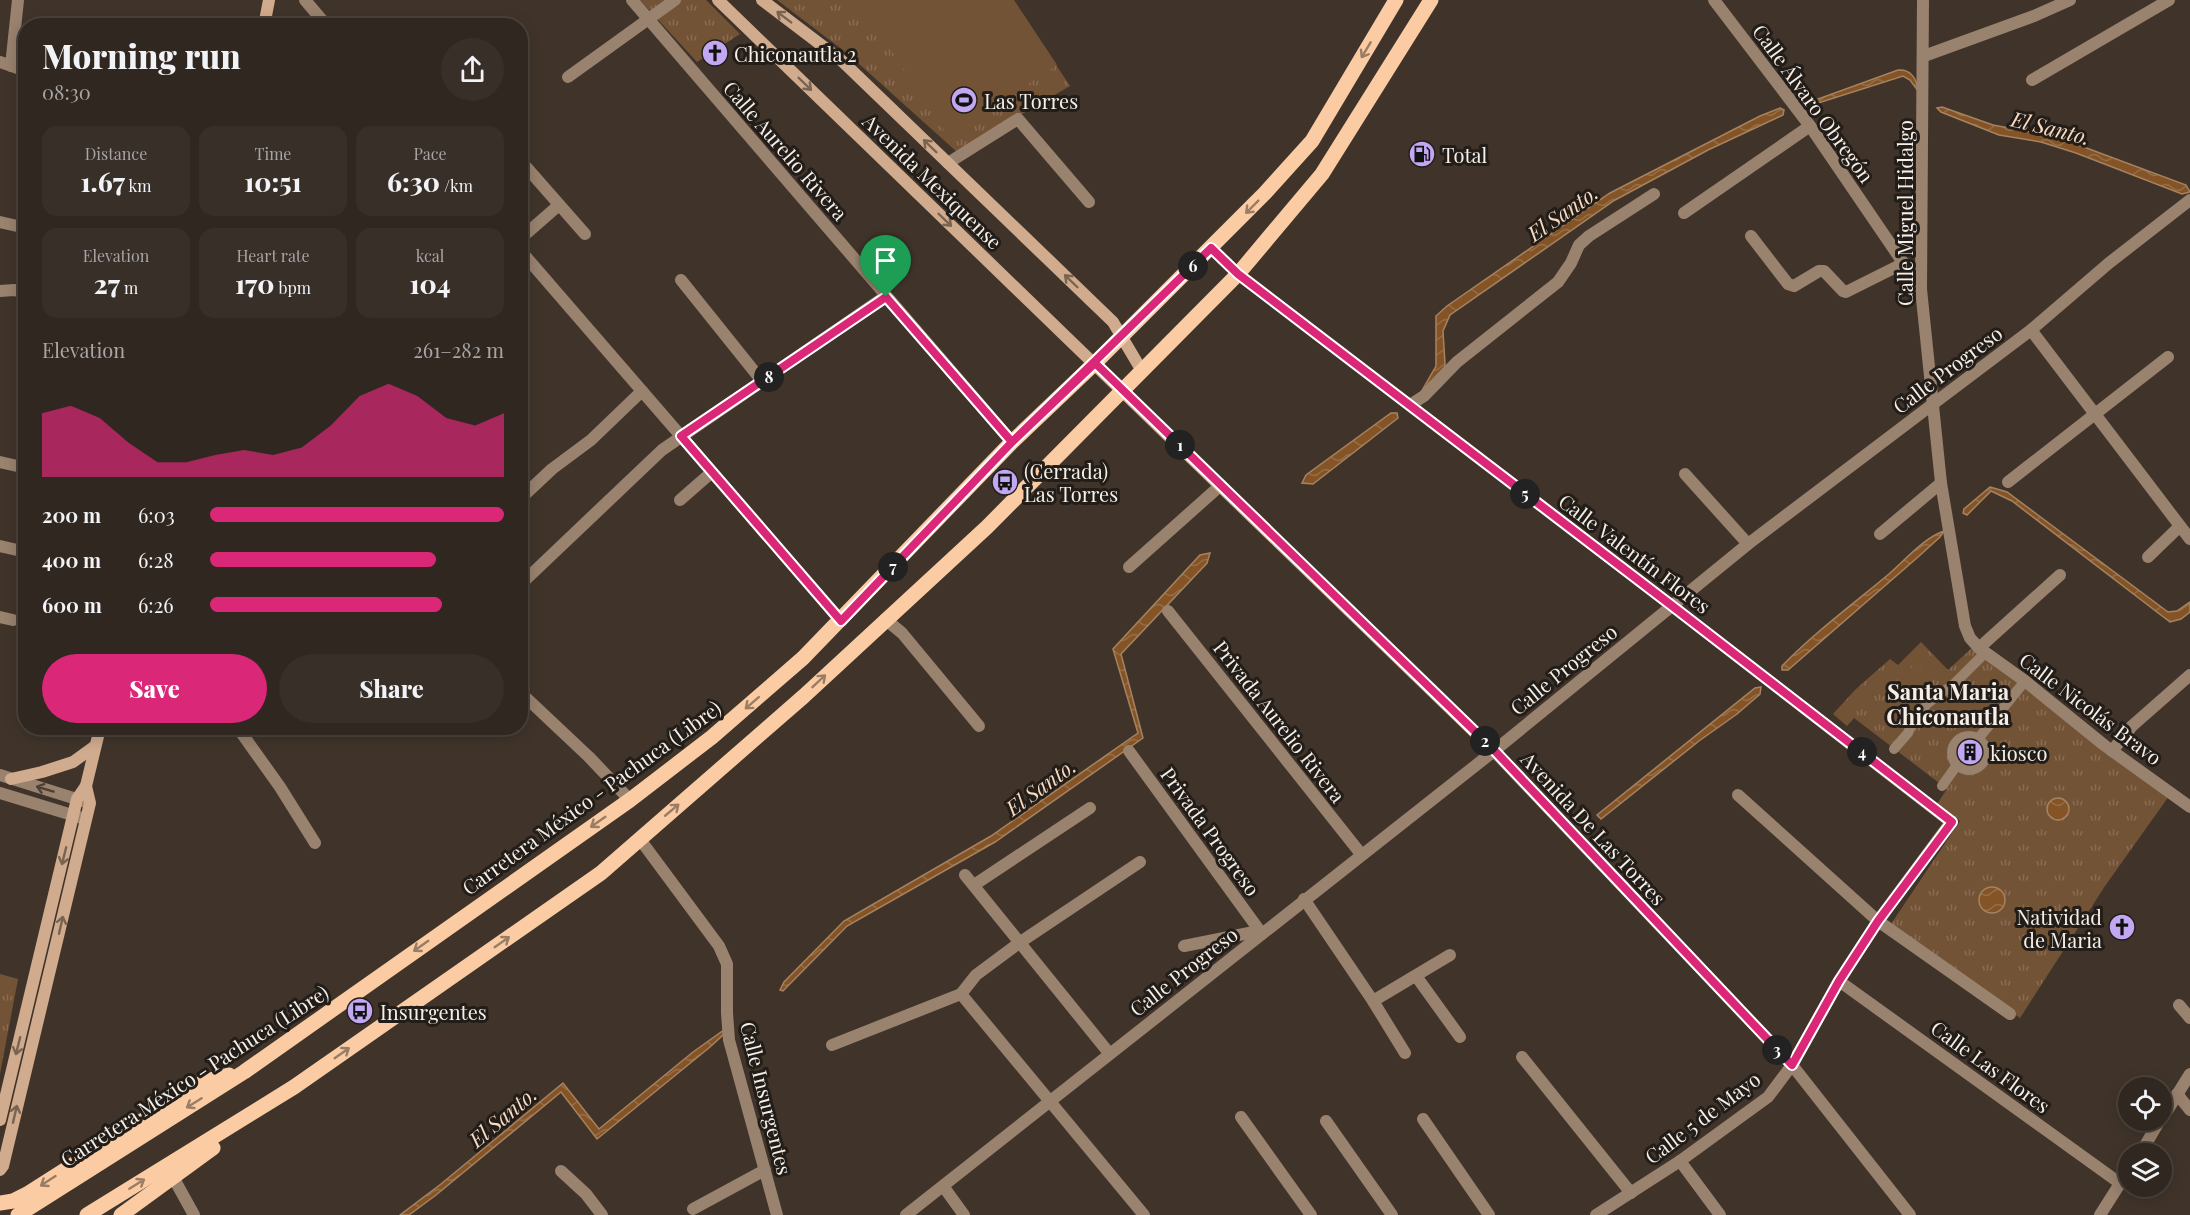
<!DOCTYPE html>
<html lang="en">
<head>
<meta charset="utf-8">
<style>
	body { margin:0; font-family:"Playfair Display",serif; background:#382f29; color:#f1f3f6; height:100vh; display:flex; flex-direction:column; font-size:22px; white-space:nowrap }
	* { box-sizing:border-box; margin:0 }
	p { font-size:20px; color:#a8a5a5 }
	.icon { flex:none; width:33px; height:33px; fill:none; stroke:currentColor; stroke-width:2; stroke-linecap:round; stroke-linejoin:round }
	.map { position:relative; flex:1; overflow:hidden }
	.drawer { position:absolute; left:18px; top:18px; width:510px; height:717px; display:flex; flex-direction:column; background:#302720; border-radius:24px; box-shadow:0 3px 15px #0003,0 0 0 2px #4b443e }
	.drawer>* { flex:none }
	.buttons { position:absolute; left:2118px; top:1077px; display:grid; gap:12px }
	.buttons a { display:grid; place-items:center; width:54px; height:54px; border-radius:50%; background:#302720; box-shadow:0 3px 15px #0003,0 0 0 2px #4b443e; font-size:30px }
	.pin { position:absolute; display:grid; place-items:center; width:51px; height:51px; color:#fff; margin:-62px -26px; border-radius:50% 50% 50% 0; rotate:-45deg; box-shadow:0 0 6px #0007 }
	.pin .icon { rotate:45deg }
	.km { position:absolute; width:30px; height:30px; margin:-15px; border-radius:50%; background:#222; color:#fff; font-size:16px; line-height:30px; text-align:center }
	.round { display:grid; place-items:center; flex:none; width:63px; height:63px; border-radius:32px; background:#382f29 }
	.headline { display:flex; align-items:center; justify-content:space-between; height:102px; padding:0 24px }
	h1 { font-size:33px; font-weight:800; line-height:45px }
	.metrics { display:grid; grid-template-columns:repeat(3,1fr); gap:9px; height:102px; padding:6px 24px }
	.metrics div { display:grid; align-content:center; border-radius:15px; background:#382f29; text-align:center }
	.metrics b { font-size:26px; font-weight:800 }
	.metrics small { font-size:16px; font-weight:400 }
	.metrics p { font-size:16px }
	.chart { height:168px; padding:12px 24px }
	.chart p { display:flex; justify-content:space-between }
	.chart svg { width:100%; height:108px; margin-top:6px; fill:#db2777; opacity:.7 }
	.button { display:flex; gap:12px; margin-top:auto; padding:12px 24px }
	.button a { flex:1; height:69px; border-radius:36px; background:#db2777; color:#fff; font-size:24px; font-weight:800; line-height:69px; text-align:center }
	.button a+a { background:#382f29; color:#f1f3f6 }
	ul { padding:0 24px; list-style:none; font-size:20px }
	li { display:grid; grid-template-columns:96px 72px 1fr; align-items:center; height:45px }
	li i { height:15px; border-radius:8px; background:#db2777 }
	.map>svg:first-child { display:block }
	.grass { fill:url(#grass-tufts) }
	.pitch { fill:#735336 }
	.water { fill:url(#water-waves); stroke:#a68260; stroke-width:1.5 }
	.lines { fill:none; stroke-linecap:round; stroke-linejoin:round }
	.pedestrian { stroke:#99826e; stroke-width:10 }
	.minor { stroke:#99826e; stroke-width:12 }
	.tertiary { stroke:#99826e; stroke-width:12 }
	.secondary { stroke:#d0ab8d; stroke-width:12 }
	.primary { stroke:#fbcca4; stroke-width:15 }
	.oneway { stroke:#796452 }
	.oneway2 { stroke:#997d65 }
	.oneway3 { stroke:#4c4036 }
	.route-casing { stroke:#fff; stroke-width:12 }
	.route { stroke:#db2777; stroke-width:8 }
	.labels { text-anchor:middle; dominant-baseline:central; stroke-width:6; stroke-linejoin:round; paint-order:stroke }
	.poi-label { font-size:20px; fill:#f6efe8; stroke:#221d18; text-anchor:start }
	.street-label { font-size:20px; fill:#f6efe8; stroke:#221d18 }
	.water-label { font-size:21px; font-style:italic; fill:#fadbc2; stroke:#221d18 }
	.quarter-label { font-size:22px; font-weight:bold; fill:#f6efe8; stroke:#221d18 }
</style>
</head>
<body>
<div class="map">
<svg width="2190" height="1215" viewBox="0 0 2190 1215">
	<defs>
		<pattern id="grass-tufts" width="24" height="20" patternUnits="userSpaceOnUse" patternTransform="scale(1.5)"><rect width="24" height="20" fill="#735336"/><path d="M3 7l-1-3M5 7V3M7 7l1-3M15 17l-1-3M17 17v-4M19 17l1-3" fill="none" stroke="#886c53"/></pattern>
		<pattern id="water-waves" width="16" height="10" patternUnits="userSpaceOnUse" patternTransform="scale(1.5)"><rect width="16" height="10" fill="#845426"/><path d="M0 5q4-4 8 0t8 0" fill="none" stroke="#966d46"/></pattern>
	</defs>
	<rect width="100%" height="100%" fill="#40342a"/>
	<g class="grass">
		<polygon points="640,0 706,0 740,34 697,62"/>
		<polygon points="777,0 1013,0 1070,86 957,152 848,54"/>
		<polygon points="1921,642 1948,670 1975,645 2174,789 2105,886 2020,1018 1891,924 1960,821 1937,804 1947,789 1854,718 1847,726 1833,714 1856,689 1890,659 1898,665"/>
		<polygon points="0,974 18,979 0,1074"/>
	</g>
	<g class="pitch">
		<polygon points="858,0 1014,0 1057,65 948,136"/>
		<polygon points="1916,663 1933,680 1905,708 1888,691"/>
	</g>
	<g class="water">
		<path d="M1898 70C1911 69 1917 79 1918 91L1910 80 1903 76 1812 105 1807 103Z"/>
		<polygon points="1942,107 1993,125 2057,137 2186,185 2190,192 2182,194 2076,153 2041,142 1999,135 1941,112 1937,108"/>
		<polygon points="1780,108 1784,110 1783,115 1708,150 1615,200 1450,315 1443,331 1445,364 1444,370 1420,394 1436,366 1436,316 1447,306 1610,193 1760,116"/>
		<polygon points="1391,413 1397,413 1398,418 1313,484 1302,483 1306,475"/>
		<polygon points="1990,487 2007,492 2168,612 2177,611 2190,602 2190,612 2181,619 2170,622 2012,501 1991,491 1967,515 1963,513 1964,509"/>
		<path d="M1944 531 1940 537 1918 557 1788 670H1782V666C1815 632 1853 604 1889 574 1904 561 1925 537 1944 531Z"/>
		<polygon points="1210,553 1207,563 1121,654 1143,738 995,842 847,926 783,991 780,990 784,982 844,921 991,836 1138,733 1113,649 1200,555"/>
		<polygon points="1761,687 1760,694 1737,714 1699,741 1601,819 1597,815 1755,688"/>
		<circle cx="2058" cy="809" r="11"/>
		<circle cx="1992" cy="900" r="13"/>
		<polygon points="724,1030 723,1035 710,1047 597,1139 561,1092 436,1195 409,1215 400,1215 441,1184 563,1083 599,1129 693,1052"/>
	</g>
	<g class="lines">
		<g class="pedestrian">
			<circle cx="1969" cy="753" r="17"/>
			<polyline points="1978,739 2025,681"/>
			<polyline points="1894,749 1908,733 1914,719 1928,703 1954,684 1985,653"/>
			<polyline points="1942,786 1957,765"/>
		</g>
		<g class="minor">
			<polyline points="305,0 327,26"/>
			<polyline points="632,0 1012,442"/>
			<polyline points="1714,0 1810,126 1921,289"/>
			<polyline points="1924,56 2034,16 2070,0"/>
			<polyline points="0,62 26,71"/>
			<polyline points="11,66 18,0"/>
			<polyline points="568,77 675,0"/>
			<polyline points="2032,80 2169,0"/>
			<polyline points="520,160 585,234"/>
			<polyline points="948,163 1018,119 1089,202"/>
			<polyline points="1684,213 1810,126"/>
			<polyline points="0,222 26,228"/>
			<polyline points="1751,236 1788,284 1794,286 1819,271 1824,271 1843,291 1846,292 1904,263"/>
			<polyline points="520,239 559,205"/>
			<polyline points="520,250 841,621"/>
			<polyline points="681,280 762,381"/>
			<polyline points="0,291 14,290 26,292"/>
			<polyline points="2031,330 2190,539"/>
			<polyline points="1933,404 2031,330 2109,263 2190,200"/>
			<polyline points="1410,405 1424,396 1457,362 1558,282 1571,263 1579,245 1589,236 1654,194"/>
			<polyline points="0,462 26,468"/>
			<polyline points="1685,474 1748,544"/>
			<polyline points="2008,482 2168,357"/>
			<polyline points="520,499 552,469 591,440 642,391"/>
			<polyline points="680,500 712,472"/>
			<polyline points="1880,534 1941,483"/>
			<polyline points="0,546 26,552"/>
			<polyline points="2148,557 2179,527"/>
			<polyline points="1129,567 1221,485"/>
			<polyline points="520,585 662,450 886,296"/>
			<polyline points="1168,611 1361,854"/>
			<polyline points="0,617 13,620"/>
			<polyline points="885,619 902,633 979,726"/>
			<polyline points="1979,648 2060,575"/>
			<polyline points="520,692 589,757 630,800"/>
			<polyline points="238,728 280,787 315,843"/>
			<polyline points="1129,751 1262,934"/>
			<polyline points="1494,751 1792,1065 1910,1215"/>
			<polyline points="2112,751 2132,726 2190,675"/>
			<polyline points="1738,795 1878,921 2010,1014"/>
			<polyline points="965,875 1109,1053"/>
			<polyline points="974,885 1090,808"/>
			<polyline points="1304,899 1373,1001 1405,1053"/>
			<polyline points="1184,946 1259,931"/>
			<polyline points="1416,976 1460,1037"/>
			<polyline points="1839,981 2121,1184"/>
			<polyline points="961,994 1144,1215"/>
			<polyline points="1373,1001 1450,955"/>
			<polyline points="2179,1005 2190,1018"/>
			<polyline points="832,1045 961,994 976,975 1019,943 1140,862"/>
			<polyline points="1522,1057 1631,1193"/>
			<polyline points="2177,1094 2190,1110"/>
			<polyline points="1241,1117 1311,1215"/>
			<polyline points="1423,1119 1489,1215"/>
			<polyline points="1326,1121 1392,1215"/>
			<polyline points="1680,1161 1720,1215"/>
			<polyline points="561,1171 586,1194 602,1215"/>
			<polyline points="173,1177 194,1215"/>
			<polyline points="943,1186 964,1215"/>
			<polyline points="693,1209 765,1170"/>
			<polyline points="1596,1215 1680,1161 1768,1097 1792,1065 1839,981 1878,921 1951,822 1671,605"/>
		</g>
		<g class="tertiary">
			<polyline points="1923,0 1921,289 1941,483 1965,626 1970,638 1979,648 2025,681 2104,745 2190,807"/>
			<polyline points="1211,248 1238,274 1671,605"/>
			<polyline points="0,775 86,802"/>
			<polyline points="0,793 82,818"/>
			<polyline points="639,838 719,946 727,964 727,1013 729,1040 777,1215"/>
			<polyline points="2162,1119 2190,1074"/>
			<polyline points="2140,1154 2160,1120"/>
			<polyline points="906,1215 1494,751 1748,544 1933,404"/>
			<polyline points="2100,1215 2128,1171"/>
		</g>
		<g class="secondary">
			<polyline points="718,0 1494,751"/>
			<polyline points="762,0 841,60 1113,322 1142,371"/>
			<polyline points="264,26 269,0"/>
			<polyline points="11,779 42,772 73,762 95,746"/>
			<polyline points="0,1120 77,799 86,786 100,728"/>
			<polyline points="0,1170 3,1166 90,803 86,786"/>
		</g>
		<g class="primary">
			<polyline points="0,1203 13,1201 27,1194 203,1082 229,1075"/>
			<polyline points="18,1215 244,1072 630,800 712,737 803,658 1012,442 1095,363 1265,193 1312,141 1396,0"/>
			<polyline points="87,1215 294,1087 601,873 804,696 987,527 1238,274 1322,174 1431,0"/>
			<polyline points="121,1215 213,1148"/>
		</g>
	</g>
	<defs><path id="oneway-shaft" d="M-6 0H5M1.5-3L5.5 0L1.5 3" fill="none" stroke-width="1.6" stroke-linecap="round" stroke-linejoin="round" transform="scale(1.5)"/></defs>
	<g class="oneway">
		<use href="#oneway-shaft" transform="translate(784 17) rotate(-143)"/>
		<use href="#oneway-shaft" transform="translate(805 84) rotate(44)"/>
		<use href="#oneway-shaft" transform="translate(930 146) rotate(-136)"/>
		<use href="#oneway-shaft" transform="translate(945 220) rotate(44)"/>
		<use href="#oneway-shaft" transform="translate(1071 281) rotate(-136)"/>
		<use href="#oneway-shaft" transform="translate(64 856) rotate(104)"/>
		<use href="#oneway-shaft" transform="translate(61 925) rotate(-77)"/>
		<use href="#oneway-shaft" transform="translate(18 1046) rotate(104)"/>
		<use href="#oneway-shaft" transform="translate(15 1114) rotate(-77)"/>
	</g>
	<g class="oneway2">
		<use href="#oneway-shaft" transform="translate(1366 50) rotate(121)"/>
		<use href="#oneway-shaft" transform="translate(1252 207) rotate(135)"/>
		<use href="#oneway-shaft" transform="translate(819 681) rotate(-43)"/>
		<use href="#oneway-shaft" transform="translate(752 703) rotate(139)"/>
		<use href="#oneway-shaft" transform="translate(672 810) rotate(-40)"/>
		<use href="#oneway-shaft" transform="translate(598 822) rotate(145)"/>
		<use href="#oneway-shaft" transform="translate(502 942) rotate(-35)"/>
		<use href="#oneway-shaft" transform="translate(421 946) rotate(145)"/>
		<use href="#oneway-shaft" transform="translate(342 1053) rotate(-35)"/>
		<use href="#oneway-shaft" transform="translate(194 1103) rotate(148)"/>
		<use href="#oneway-shaft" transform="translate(48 1181) rotate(147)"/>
		<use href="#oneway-shaft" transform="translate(137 1184) rotate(-32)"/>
	</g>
	<use class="oneway3" href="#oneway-shaft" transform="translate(45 789) rotate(-163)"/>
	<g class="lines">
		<defs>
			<polyline id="route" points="886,297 1012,442 1095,363 1494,750 1792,1065 1839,981 1878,921 1952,822 1671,605 1238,274 1211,248 1012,442 841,621 681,436 886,297"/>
		</defs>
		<use href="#route" class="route-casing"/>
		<use href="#route" class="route"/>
	</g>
	<defs>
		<symbol id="church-disc" viewBox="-11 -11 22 22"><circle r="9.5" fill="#c2a8f3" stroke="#221d18"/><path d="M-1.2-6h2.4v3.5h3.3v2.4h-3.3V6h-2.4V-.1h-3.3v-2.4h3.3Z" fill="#111"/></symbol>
		<symbol id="stadium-disc" viewBox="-11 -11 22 22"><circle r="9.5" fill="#c2a8f3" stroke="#221d18"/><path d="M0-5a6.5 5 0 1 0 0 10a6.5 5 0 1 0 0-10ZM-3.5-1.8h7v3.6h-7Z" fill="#111"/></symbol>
		<symbol id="fuel-disc" viewBox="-11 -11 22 22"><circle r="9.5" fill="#c2a8f3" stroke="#221d18"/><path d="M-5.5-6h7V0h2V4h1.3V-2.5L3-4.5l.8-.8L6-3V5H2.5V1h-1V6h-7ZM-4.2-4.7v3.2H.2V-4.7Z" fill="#111"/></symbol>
		<symbol id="bus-disc" viewBox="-11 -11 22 22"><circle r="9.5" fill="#c2a8f3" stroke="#221d18"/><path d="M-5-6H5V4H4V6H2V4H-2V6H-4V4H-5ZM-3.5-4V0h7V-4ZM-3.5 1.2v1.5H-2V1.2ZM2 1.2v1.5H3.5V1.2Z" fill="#111"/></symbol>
		<symbol id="building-disc" viewBox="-11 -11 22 22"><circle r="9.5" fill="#c2a8f3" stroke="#221d18"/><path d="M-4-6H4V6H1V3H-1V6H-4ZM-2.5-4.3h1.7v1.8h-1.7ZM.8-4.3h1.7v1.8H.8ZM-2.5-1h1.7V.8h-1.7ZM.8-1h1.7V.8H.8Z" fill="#111"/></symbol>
	</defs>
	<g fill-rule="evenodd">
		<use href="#church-disc" x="700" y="38" width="30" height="30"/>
		<use href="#stadium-disc" x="949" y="85" width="30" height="30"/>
		<use href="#fuel-disc" x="1407" y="139" width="30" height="30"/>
		<use href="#bus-disc" x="990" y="467" width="30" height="30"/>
		<use href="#building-disc" x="1955" y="737" width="30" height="30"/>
		<use href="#church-disc" x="2107" y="912" width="30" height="30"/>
		<use href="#bus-disc" x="345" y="996" width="30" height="30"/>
	</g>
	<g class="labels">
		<g class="poi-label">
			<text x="734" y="53">Chiconautla 2</text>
			<text x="984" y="100">Las Torres</text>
			<text x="1442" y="154">Total</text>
			<text x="1024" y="470">(Cerrada)<tspan x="1024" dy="23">Las Torres</tspan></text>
			<text x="1990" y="752">kiosco</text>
			<text x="2102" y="916" text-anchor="end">Natividad<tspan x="2102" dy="23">de Maria</tspan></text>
			<text x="380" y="1011">Insurgentes</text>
		</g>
		<g class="street-label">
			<text transform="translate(1814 103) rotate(54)">Calle Álvaro Obregón</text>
			<text transform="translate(786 150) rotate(49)">Calle Aurelio Rivera</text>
			<text transform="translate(933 181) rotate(44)">Avenida Mexiquense</text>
			<text transform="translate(1904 213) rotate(-90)">Calle Miguel Hidalgo</text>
			<text transform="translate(1947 369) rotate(-37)">Calle Progreso</text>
			<text transform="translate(1635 553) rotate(37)">Calle Valentín Flores</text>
			<text transform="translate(1563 669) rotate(-39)">Calle Progreso</text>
			<text transform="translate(2091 708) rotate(37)">Calle Nicolás Bravo</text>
			<text transform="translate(1280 721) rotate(52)">Privada Aurelio Rivera</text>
			<text transform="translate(591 797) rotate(-36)">Carretera México - Pachuca (Libre)</text>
			<text transform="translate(1594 828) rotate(47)">Avenida De Las Torres</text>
			<text transform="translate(1211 831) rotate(54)">Privada Progreso</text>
			<text transform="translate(1183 971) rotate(-38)">Calle Progreso</text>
			<text transform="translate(1991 1066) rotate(36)">Calle Las Flores</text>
			<text transform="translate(194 1075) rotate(-33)">Carretera México - Pachuca (Libre)</text>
			<text transform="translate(767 1098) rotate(76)">Calle Insurgentes</text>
			<text transform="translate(1702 1117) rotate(-37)">Calle 5 de Mayo</text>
		</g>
		<g class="water-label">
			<text transform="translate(2051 127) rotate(14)">El Santo.</text>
			<text transform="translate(1562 212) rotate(-35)">El Santo.</text>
			<text transform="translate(1040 786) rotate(-36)">El Santo.</text>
			<text transform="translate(502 1116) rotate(-40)">El Santo.</text>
		</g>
		<g class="quarter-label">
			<text x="1948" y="691">Santa Maria<tspan x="1948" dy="25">Chiconautla</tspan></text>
		</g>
	</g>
</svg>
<div class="buttons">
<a><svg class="icon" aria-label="locate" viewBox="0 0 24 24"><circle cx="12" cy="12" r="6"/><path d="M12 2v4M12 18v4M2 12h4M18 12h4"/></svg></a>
<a><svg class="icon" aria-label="layers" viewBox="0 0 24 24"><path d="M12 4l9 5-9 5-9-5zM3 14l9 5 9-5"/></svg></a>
</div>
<div class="pin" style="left:886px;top:297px;background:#1e9e55"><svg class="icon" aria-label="arrive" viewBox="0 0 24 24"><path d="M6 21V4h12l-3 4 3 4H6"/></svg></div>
<b class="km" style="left:1180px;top:445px">1</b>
<b class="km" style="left:1485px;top:741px">2</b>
<b class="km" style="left:1777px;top:1050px">3</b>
<b class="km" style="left:1862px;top:752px">4</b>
<b class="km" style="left:1525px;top:494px">5</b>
<b class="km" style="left:1193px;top:266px">6</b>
<b class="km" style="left:893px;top:567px">7</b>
<b class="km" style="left:769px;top:377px">8</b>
<section class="drawer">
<div class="headline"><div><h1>Morning run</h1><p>08:30</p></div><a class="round"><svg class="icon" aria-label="share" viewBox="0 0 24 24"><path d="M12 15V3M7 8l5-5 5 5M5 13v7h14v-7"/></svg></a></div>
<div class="metrics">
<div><p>Distance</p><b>1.67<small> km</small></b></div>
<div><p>Time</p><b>10:51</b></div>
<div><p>Pace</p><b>6:30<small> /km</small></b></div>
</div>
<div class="metrics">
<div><p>Elevation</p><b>27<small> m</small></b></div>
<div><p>Heart rate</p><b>170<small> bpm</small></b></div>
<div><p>kcal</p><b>104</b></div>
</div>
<div class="chart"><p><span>Elevation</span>261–282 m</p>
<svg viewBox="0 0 160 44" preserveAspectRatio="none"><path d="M0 44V18L10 15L20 20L30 30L40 38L50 38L60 35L70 33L80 35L90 32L100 23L110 11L120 6L130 11L140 20L150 23L160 18V44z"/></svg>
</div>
<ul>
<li><b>200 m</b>6:03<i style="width:100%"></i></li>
<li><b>400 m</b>6:28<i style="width:77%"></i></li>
<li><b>600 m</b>6:26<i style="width:79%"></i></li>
</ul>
<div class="button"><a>Save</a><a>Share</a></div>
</section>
</div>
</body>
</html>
